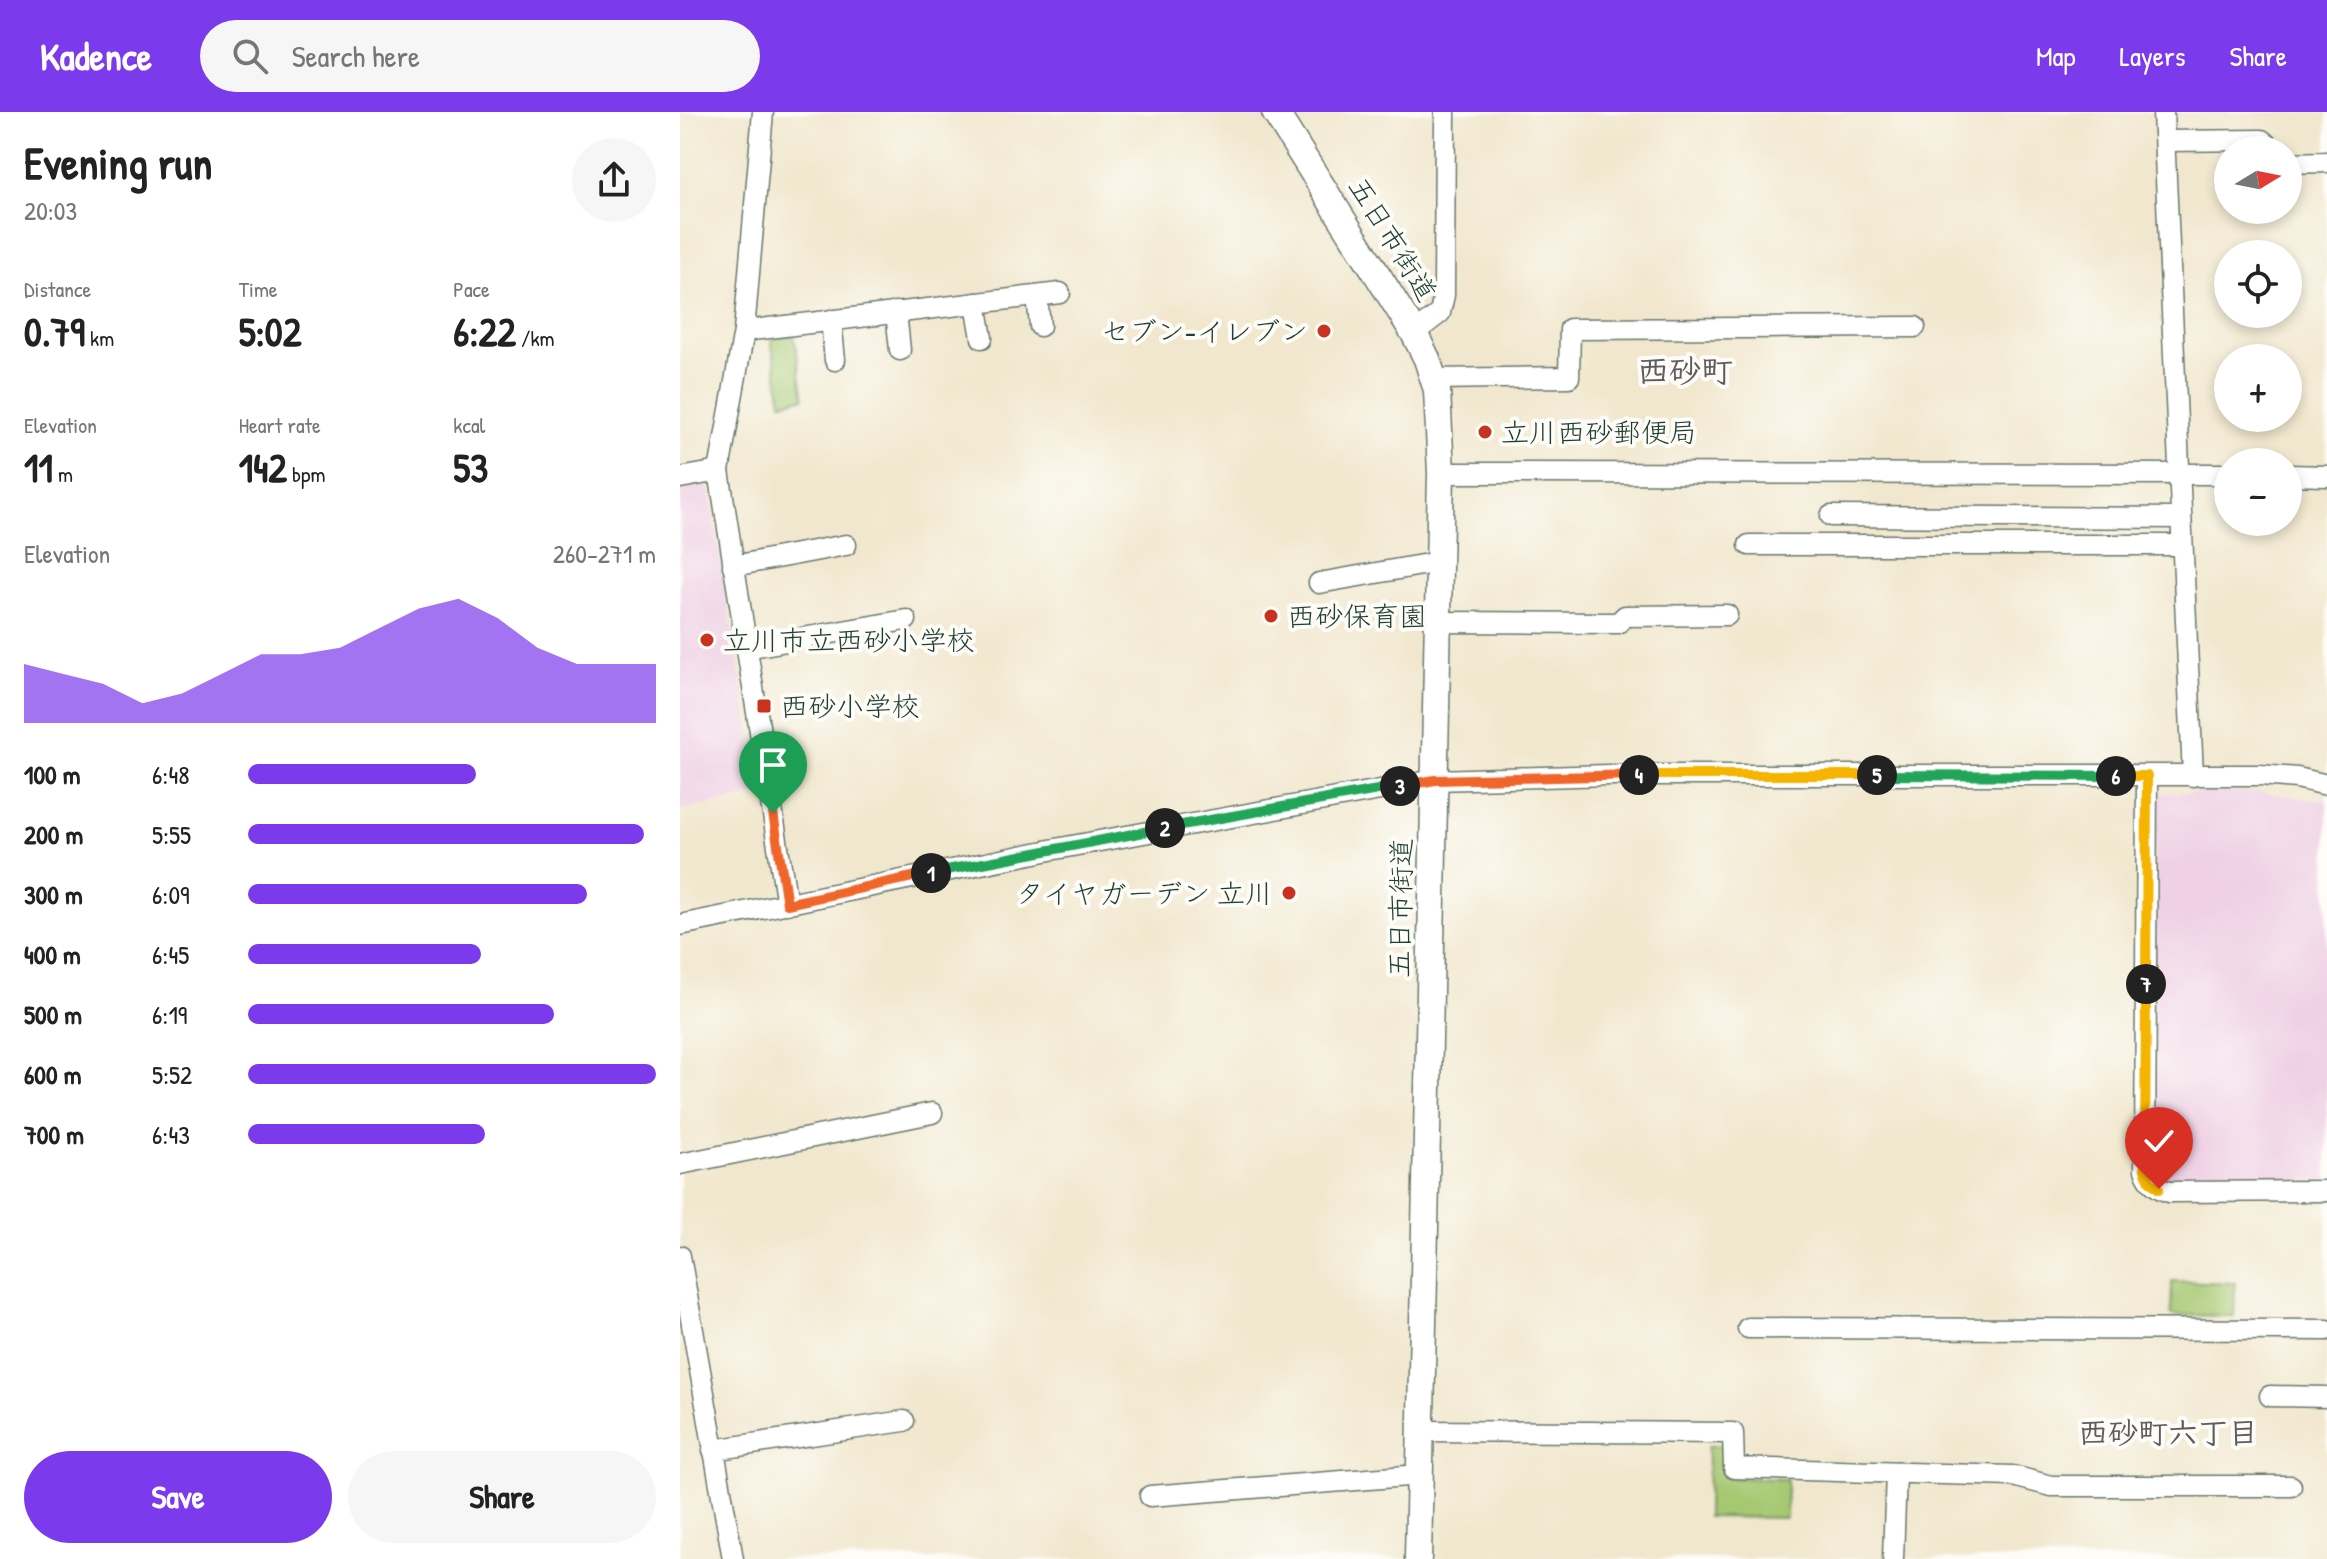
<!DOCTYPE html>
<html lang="en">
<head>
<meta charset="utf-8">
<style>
	body { margin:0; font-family:"Patrick Hand","Klee One",sans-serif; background:#f6f6f6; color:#222; height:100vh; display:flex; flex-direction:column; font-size:30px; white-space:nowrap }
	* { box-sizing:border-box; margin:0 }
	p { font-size:26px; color:#767676 }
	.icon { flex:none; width:44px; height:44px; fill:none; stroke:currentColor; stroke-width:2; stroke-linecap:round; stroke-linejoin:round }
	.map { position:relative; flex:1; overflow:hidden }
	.sheet { display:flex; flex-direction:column; background:#fff; width:680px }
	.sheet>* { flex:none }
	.needle { width:52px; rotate:80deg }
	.controls { position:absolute; left:1534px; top:24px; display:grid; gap:16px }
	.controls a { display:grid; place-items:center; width:88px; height:88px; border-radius:50%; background:#fff; box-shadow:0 4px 12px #0003; font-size:40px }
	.pin { position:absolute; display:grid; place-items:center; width:68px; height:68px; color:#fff; margin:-82px -34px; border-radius:50% 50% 50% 0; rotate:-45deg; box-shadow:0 0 8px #0007 }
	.pin .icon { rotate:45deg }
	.km { position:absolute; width:40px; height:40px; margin:-20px; border-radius:50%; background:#222; color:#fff; font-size:22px; line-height:40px; text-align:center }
	.round { display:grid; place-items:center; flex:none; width:84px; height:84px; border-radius:42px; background:#f6f6f6 }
	.headline { display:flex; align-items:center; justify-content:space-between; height:136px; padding:0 24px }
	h1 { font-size:44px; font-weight:700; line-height:60px }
	.figures { display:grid; grid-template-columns:repeat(3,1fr); gap:12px; height:136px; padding:8px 24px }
	.figures div { display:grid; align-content:center }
	.figures b { font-size:40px; font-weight:700 }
	.figures small { font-size:22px; font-weight:400 }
	.figures p { font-size:22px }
	.chart { height:224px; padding:16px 24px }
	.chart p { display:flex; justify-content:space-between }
	.chart svg { width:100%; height:144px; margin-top:8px; fill:#7c3aed; opacity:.7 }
	.button { display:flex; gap:16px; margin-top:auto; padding:16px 24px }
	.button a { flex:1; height:92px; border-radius:48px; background:#7c3aed; color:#fff; font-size:32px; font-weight:700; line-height:92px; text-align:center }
	.button a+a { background:#f6f6f6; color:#222 }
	ul { padding:0 24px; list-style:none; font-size:26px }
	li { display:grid; grid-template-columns:128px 96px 1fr; align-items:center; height:60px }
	li i { height:20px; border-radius:10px; background:#7c3aed }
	header { display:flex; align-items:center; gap:48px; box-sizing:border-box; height:112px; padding:0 40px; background:#7c3aed; color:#fff }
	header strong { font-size:38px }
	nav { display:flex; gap:44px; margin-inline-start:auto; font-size:28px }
	.search { width:560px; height:72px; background:#f6f6f6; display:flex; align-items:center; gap:20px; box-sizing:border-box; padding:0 28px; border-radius:44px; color:#767676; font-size:30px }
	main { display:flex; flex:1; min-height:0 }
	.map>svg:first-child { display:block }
	.built { fill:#efd0e5 }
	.green { fill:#a6c871; stroke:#628252; stroke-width:2 }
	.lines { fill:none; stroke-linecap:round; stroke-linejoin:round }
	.minor-casing { stroke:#68786a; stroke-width:23 }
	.major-casing { stroke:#68786a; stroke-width:29 }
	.minor { stroke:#fff; stroke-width:20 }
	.major { stroke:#fff; stroke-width:26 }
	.split-1-casing { stroke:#fff; stroke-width:16 }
	.split-2-casing { stroke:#fff; stroke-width:16 }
	.split-3-casing { stroke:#fff; stroke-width:16 }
	.split-4-casing { stroke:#fff; stroke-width:16 }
	.split-5-casing { stroke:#fff; stroke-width:16 }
	.split-6-casing { stroke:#fff; stroke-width:16 }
	.split-7-casing { stroke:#fff; stroke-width:16 }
	.split-8-casing { stroke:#fff; stroke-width:16 }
	.split-1 { stroke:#f0652b; stroke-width:10 }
	.split-2 { stroke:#22a559; stroke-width:10 }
	.split-3 { stroke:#22a559; stroke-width:10 }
	.split-4 { stroke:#f0652b; stroke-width:10 }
	.split-5 { stroke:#f5b400; stroke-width:10 }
	.split-6 { stroke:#22a559; stroke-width:10 }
	.split-7 { stroke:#f5b400; stroke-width:10 }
	.split-8 { stroke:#f5b400; stroke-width:10 }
	.poi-dot { fill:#c8321e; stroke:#fdfcf7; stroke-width:3 }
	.labels { text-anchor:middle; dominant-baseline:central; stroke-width:8; stroke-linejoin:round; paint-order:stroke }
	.street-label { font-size:28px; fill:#1f3d34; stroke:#fdfcf7 }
	.poi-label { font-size:28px; fill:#1f3d34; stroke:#fdfcf7; text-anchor:start }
	.neighbourhood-label { font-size:30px; font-weight:bold; fill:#5f5c60; stroke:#fdfcf7 }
	.quarter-label { font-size:32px; font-weight:bold; fill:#5f5c60; stroke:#fdfcf7 }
</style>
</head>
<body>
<header>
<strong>Kadence</strong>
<div class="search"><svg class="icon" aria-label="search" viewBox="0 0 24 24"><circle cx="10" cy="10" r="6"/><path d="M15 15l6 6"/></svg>Search here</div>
<nav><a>Map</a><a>Layers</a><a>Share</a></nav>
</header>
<main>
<section class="sheet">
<div class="headline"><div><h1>Evening run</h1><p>20:03</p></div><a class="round"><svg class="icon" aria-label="share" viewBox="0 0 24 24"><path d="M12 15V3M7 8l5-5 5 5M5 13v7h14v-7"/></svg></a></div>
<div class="figures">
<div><p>Distance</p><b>0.79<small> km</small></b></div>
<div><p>Time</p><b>5:02</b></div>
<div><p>Pace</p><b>6:22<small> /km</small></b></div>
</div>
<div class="figures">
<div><p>Elevation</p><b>11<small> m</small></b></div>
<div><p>Heart rate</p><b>142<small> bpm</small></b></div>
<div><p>kcal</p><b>53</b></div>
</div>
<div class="chart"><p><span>Elevation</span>260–271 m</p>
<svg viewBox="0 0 160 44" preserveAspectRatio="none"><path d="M0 44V26L10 29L20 32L30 38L40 35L50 29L60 23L70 23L80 21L90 15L100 9L110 6L120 12L130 21L140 26L150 26L160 26V44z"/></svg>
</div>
<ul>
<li><b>100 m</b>6:48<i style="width:56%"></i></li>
<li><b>200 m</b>5:55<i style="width:97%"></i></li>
<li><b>300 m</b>6:09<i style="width:83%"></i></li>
<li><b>400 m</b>6:45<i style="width:57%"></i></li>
<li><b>500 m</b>6:19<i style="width:75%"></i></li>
<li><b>600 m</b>5:52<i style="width:100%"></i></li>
<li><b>700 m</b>6:43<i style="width:58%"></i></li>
</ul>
<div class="button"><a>Save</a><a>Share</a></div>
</section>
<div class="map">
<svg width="1647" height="1447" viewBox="0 0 1647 1447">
	<rect width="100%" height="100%" fill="#fdfcf7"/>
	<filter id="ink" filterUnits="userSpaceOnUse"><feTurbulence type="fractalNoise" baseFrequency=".0125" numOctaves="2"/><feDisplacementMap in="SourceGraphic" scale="16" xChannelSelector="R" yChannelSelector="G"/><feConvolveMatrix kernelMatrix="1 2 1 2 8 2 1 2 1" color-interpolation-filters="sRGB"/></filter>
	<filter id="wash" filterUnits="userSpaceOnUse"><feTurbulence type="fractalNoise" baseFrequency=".006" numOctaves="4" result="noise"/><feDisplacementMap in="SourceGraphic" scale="32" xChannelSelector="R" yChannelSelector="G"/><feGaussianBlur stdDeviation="1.8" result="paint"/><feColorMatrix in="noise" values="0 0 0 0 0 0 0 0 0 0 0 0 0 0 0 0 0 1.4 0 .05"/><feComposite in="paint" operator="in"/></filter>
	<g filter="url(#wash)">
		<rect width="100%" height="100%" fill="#f1e7ce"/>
		<g class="built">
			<polygon points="27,369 81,682 0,698 0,373"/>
			<polygon points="1575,680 1647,689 1647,1067 1488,1068 1474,1045 1475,681"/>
		</g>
		<g class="green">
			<polygon points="114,223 124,286 102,290 91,227"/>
			<polygon points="1492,1169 1555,1171 1554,1204 1491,1203"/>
			<polygon points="1046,1333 1047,1366 1107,1367 1106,1406 1027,1405 1028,1334"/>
		</g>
	</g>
	<g filter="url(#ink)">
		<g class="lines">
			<defs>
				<g id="minor">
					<polyline points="83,0 64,219 39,359 107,792"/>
					<polyline points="1483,0 1513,664"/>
					<polyline points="1485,29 1582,28 1593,38"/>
					<polyline points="1608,51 1647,50"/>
					<polyline points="357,184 360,214"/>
					<polyline points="296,191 302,226"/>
					<polyline points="216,200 220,238"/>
					<polyline points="151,208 155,248"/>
					<polyline points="64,219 380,181"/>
					<polyline points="734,221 760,201 764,183 765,0"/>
					<polyline points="754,267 889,265 890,217 1235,215"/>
					<polyline points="761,361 1548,362"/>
					<polyline points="1608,363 1647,364"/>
					<polyline points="0,366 39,359"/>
					<polyline points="1151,404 1500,406"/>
					<polyline points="1069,433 1501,433"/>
					<polyline points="53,454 166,433"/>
					<polyline points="639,471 759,450"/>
					<polyline points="757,510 938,511 945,504 1047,503"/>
					<polyline points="66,536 226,508"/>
					<path d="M1467 664 1465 1058C1470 1070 1476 1076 1489 1080L1647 1079"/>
					<polyline points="0,813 370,738 755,668 929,663 1580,663 1617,666 1647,673"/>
					<polyline points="0,1052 252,1001"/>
					<polyline points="0,1144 53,1447"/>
					<polyline points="1068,1216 1647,1218"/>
					<polyline points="1590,1284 1647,1285"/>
					<polyline points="741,1319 1053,1321 1054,1356 1333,1364 1371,1374 1611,1374"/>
					<polyline points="33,1338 224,1309"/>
					<polyline points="470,1384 740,1363"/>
					<polyline points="1213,1447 1216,1361"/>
				</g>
				<polyline id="major" points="595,0 734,221 747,247 757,278 761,361 738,1447"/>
			</defs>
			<use href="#minor" class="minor-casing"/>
			<use href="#major" class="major-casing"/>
			<use href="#minor" class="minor"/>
			<use href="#major" class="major"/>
		</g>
	</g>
	<g class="lines" filter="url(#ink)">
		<defs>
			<polyline id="split-1" points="93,701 107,792 251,761"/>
			<polyline id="split-2" points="251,761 485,716"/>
			<polyline id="split-3" points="485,716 720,674"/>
			<polyline id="split-4" points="720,674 755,668 959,663"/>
			<polyline id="split-5" points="959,663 1197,663"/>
			<polyline id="split-6" points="1197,663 1436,664"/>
			<polyline id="split-7" points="1436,664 1467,664 1466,872"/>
			<polyline id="split-8" points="1466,872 1465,1058 1470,1069 1479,1077"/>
		</defs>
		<use href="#split-1" class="split-1-casing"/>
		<use href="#split-2" class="split-2-casing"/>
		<use href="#split-3" class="split-3-casing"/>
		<use href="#split-4" class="split-4-casing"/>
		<use href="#split-5" class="split-5-casing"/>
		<use href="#split-6" class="split-6-casing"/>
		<use href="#split-7" class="split-7-casing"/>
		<use href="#split-8" class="split-8-casing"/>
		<use href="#split-1" class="split-1"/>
		<use href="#split-2" class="split-2"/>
		<use href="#split-3" class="split-3"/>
		<use href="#split-4" class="split-4"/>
		<use href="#split-5" class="split-5"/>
		<use href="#split-6" class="split-6"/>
		<use href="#split-7" class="split-7"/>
		<use href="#split-8" class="split-8"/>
	</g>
	<g class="poi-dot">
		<circle cx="644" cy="219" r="8"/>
		<circle cx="805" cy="320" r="8"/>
		<circle cx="591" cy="504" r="8"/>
		<circle cx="27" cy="528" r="8"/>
		<rect x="76" y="586" width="16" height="16" rx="4"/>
		<circle cx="609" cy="781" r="8"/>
	</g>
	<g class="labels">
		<g class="street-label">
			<text transform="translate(713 127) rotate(58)">五日市街道</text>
			<text transform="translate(720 796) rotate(-89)">五日市街道</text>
		</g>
		<g class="poi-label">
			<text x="628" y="219" text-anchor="end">セブン-イレブン</text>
			<text x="821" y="320">立川西砂郵便局</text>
			<text x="607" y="504">西砂保育園</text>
			<text x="43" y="528">立川市立西砂小学校</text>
			<text x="100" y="594">西砂小学校</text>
			<text x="593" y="781" text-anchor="end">タイヤガーデン 立川</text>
		</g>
		<g class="neighbourhood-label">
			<text x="1488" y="1320">西砂町六丁目</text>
		</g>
		<g class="quarter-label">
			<text x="1005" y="258">西砂町</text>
		</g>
	</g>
</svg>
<div class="controls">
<a><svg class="needle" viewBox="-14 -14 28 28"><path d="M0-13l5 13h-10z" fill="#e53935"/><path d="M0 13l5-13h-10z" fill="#767676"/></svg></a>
<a><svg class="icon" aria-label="locate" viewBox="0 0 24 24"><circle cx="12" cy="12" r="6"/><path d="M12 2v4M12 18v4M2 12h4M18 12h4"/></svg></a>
<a>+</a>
<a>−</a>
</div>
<div class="pin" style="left:93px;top:701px;background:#1e9e55"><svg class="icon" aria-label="arrive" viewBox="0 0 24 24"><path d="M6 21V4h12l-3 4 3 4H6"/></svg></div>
<div class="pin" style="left:1479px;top:1077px;background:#d93025"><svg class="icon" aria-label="check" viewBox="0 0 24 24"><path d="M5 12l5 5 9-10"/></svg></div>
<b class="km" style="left:251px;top:761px">1</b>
<b class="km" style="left:485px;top:716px">2</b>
<b class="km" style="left:720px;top:674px">3</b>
<b class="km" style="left:959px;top:663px">4</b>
<b class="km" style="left:1197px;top:663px">5</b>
<b class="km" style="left:1436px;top:664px">6</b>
<b class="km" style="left:1466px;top:872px">7</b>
</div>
</main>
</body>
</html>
